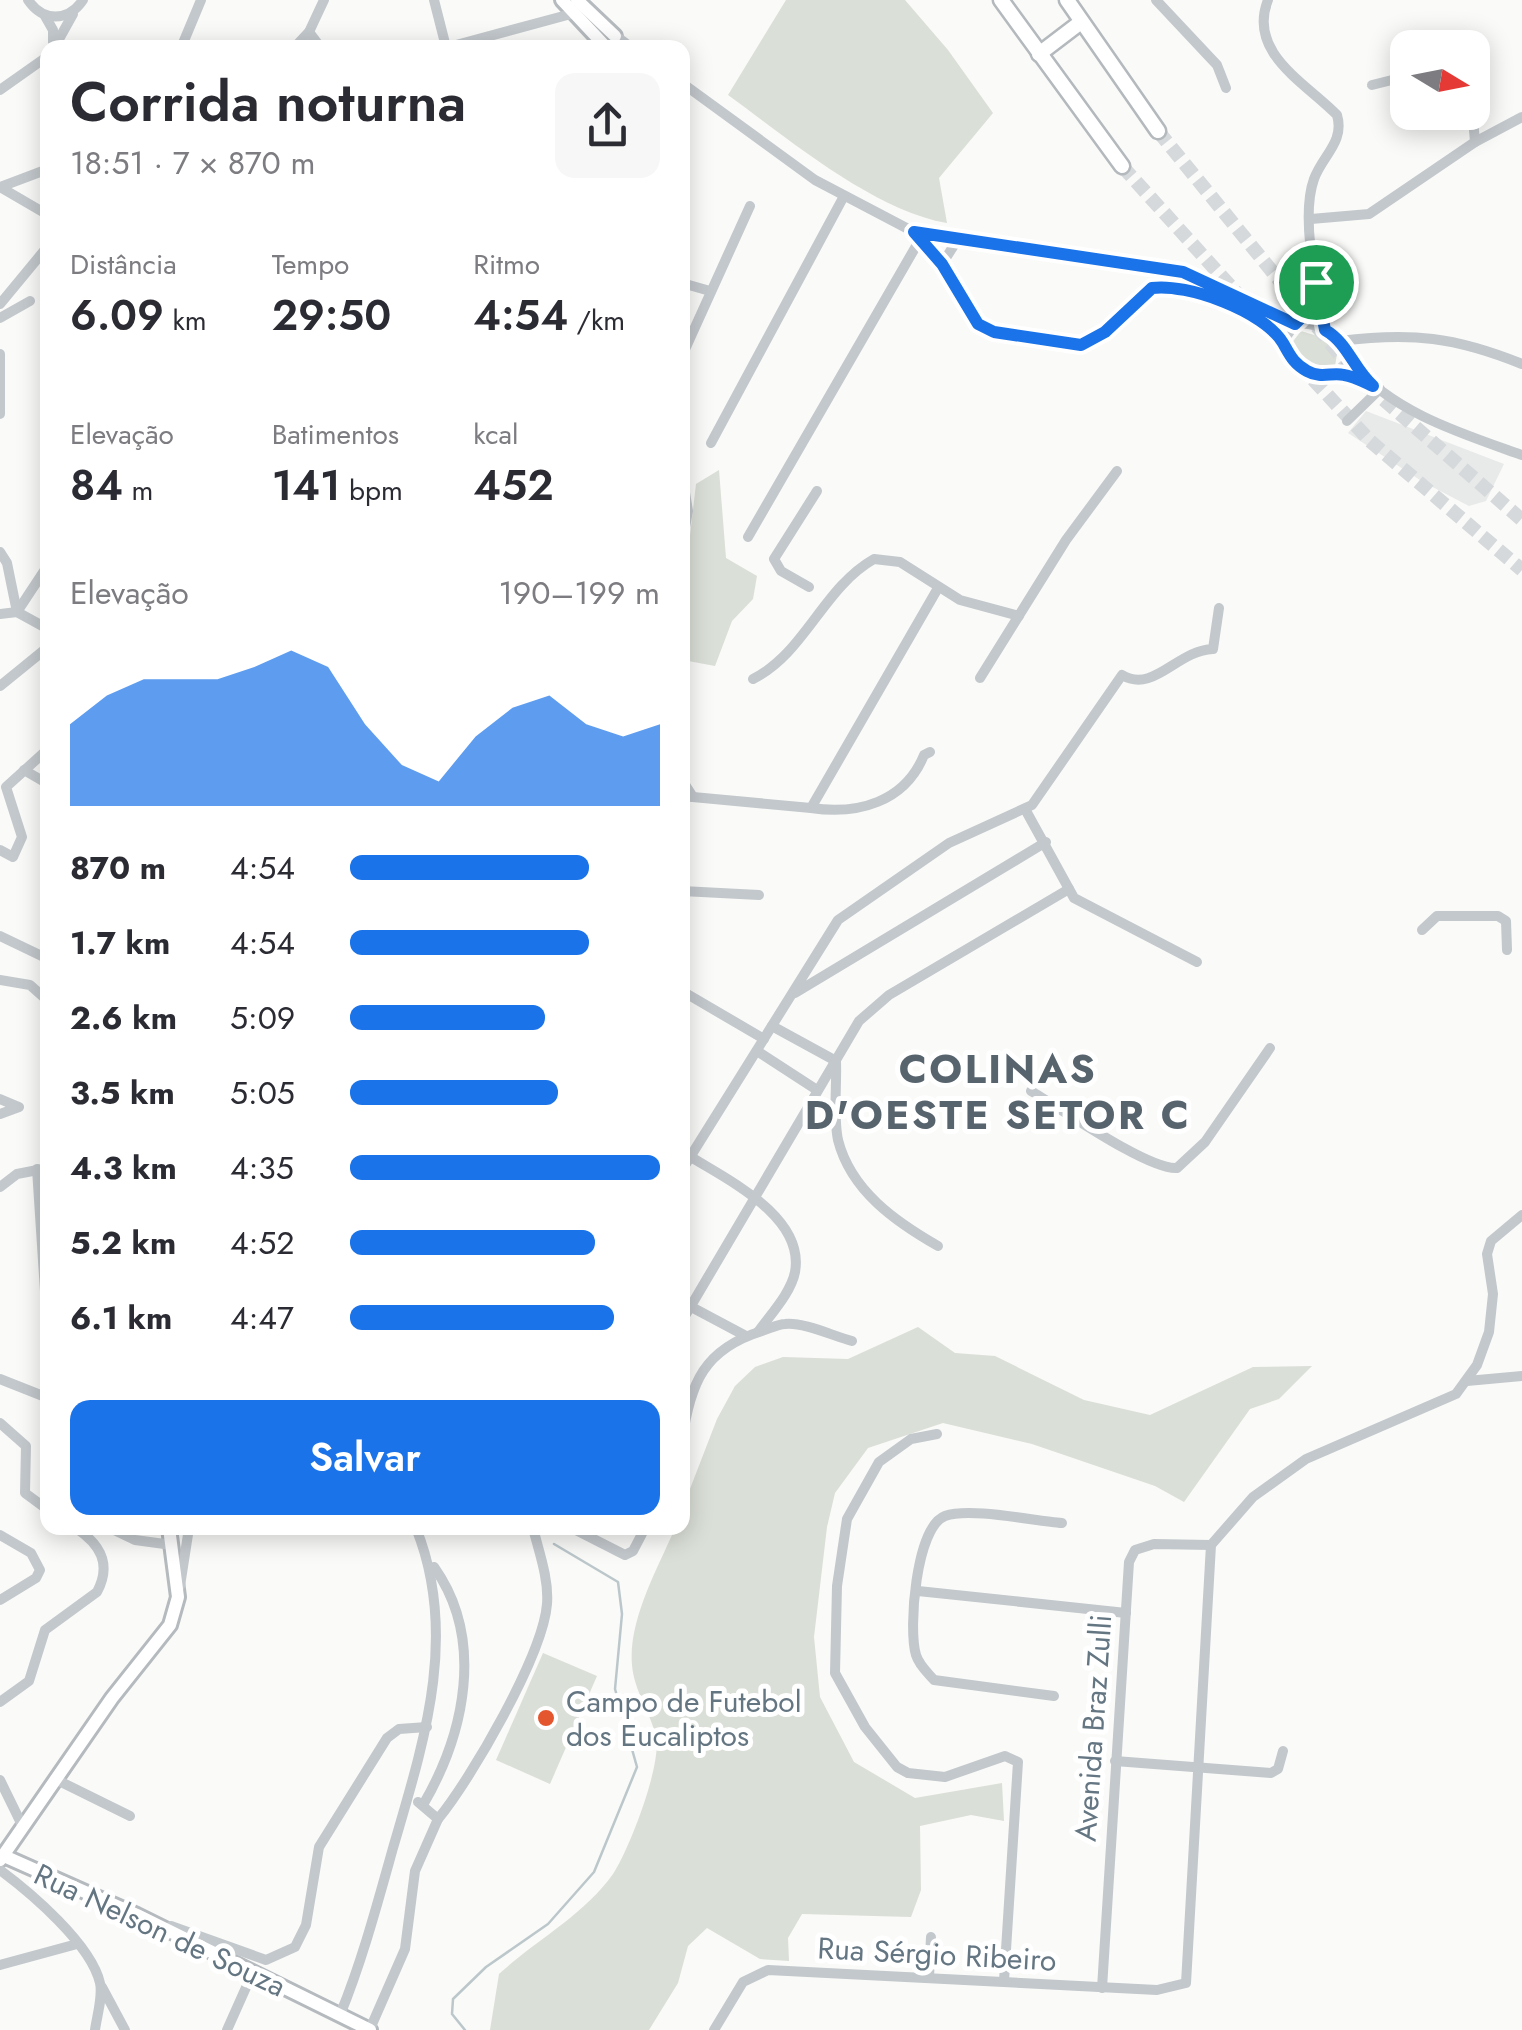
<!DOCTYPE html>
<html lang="pt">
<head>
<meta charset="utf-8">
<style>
	body { margin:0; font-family:Jost,sans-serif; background:#f7f7f7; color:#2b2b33; height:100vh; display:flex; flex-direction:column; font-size:38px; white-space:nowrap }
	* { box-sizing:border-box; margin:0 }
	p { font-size:32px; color:#7c7c81 }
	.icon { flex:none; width:55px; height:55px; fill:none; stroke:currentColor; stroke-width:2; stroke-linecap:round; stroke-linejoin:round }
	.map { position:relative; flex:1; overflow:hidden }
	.details { position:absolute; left:40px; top:40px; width:650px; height:1495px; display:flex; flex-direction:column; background:#fff; border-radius:20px; box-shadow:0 5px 25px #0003 }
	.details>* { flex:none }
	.needle { width:65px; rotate:100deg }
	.fabs { position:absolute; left:1390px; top:30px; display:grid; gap:20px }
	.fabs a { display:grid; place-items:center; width:100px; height:100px; border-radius:20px; background:#fff; box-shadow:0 5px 25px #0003; font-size:50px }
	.pin { position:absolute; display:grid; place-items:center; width:85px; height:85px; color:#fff; margin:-42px; border:5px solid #fff; border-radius:50%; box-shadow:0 2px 10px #0007 }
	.round { display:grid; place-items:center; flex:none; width:105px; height:105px; border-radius:20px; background:#f7f7f7 }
	.summary { display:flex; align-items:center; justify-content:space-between; height:170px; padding:0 30px }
	h1 { font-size:55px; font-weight:600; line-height:75px }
	.stats { display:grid; grid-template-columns:repeat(3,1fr); gap:15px; height:170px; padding:10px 30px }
	.stats div { display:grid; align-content:center }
	.stats b { font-size:42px; font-weight:600 }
	.stats small { font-size:28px; font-weight:400 }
	.stats p { font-size:28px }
	.chart { height:280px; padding:20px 30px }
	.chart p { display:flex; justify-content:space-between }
	.chart svg { width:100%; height:180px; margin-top:10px; fill:#1a73e8; opacity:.7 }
	.button { display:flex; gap:20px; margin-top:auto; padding:20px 30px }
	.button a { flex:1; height:115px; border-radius:20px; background:#1a73e8; color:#fff; font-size:40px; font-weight:600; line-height:115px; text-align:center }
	ul { padding:0 30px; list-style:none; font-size:32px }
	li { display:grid; grid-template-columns:160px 120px 1fr; align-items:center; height:75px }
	li i { height:25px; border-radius:12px; background:#1a73e8 }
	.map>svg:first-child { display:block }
	.built { fill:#e8e9e9 }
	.green { fill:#dadfd7 }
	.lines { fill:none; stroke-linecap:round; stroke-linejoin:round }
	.stream { stroke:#bbc7cb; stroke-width:2.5 }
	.highway-tunnel { stroke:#d5d9db; stroke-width:14; stroke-dasharray:14 7; stroke-linecap:butt }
	.major-casing { stroke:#b5babe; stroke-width:18 }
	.highway-casing { stroke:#b4b9bd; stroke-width:19 }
	.minor { stroke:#c3c8cc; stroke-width:10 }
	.major { stroke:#fff; stroke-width:12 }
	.highway { stroke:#fff; stroke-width:14 }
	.route-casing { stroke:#fff; stroke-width:20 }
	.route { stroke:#1a73e8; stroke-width:12 }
	.poi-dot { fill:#e4572e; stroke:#fff; stroke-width:4 }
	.labels { text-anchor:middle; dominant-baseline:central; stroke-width:10; stroke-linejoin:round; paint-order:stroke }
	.poi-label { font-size:30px; fill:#657683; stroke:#fff; text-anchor:start }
	.street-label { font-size:30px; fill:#657683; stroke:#fff }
	.district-label { font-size:40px; font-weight:bold; letter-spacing:2.5px; fill:#57646e; stroke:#fff }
</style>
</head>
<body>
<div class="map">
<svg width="1522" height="2030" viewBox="0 0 1522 2030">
	<rect width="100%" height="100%" fill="#fafaf8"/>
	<polygon class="built" points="1366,411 1504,464 1486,501 1469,506 1423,482 1348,433"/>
	<g class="green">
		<path d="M786 0H905L948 50 993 113 939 178 947 223C873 210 789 139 728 95Z"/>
		<polygon points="1301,331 1327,339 1337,354 1335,366 1325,371 1299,357 1291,344"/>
		<polygon points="719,470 726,558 757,576 753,599 732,621 715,666 683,660 683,595 696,484"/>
		<path d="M918 1327 955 1353 995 1356 1084 1400 1150 1415 1253 1367 1312 1366 1279 1399 1250 1409 1184 1502 1155 1486 1032 1444 943 1423 868 1448 835 1493 827 1527 814 1637 820 1697 854 1762 915 1798 1002 1783 1004 1821 971 1815 920 1826 921 1890 911 1917 802 1914 788 1938 789 1961 760 1959 707 1928 688 1946 678 1983 649 2030H490L499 1974C536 1940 584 1915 613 1874 629 1850 662 1765 656 1737 651 1713 634 1691 632 1665 628 1620 658 1568 675 1528H682L683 1507 717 1419 735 1386 755 1367 783 1357 848 1359Z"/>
		<polygon points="543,1653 597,1676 550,1784 496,1760"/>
	</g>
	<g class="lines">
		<polyline class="stream" points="465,2030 452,2014 453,1999 486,1967 548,1924 594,1872 637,1767 615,1689 622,1614 618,1582 554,1544"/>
		<g class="highway-tunnel">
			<polyline points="1158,131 1353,371"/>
			<polyline points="1122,166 1269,329"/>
			<polyline points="1299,364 1370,441 1522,570"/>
			<polyline points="1368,386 1522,520"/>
		</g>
		<defs>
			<g id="major">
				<polyline points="562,0 605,46"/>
				<polyline points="577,0 615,36"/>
				<polyline points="4,1856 137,1915 370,2030"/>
				<polyline points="0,1860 112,1698 170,1625 178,1597 169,1528"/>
			</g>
			<g id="highway">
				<polyline points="1001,0 1122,166"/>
				<polyline points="1067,0 1158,131"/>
				<polyline points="1039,54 1081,22"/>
			</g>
		</defs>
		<use href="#major" class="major-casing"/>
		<use href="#highway" class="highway-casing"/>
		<g class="minor">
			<path d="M28 0C43 22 68 22 83 0"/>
			<polyline points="434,0 446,47"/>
			<polyline points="1156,0 1217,65 1226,88"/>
			<path d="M1268 0C1247 53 1306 83 1337 115 1345 142 1322 156 1314 179 1300 218 1317 290 1325 330"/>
			<polyline points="45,16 53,30 53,47"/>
			<polyline points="309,32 321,48"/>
			<polyline points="620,39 632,48"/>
			<polyline points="54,48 73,14"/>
			<polyline points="181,48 201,0"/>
			<polyline points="294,48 309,32 324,0"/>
			<polyline points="445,48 571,14"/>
			<path d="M682 83 815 180 914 232 1183 272 1295 324C1319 320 1338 336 1350 356L1342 373 1314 374 1286 353 1283 341 1295 324"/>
			<polyline points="1372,85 1408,76"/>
			<polyline points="0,90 48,56"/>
			<polyline points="1472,107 1475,142"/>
			<polyline points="0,187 48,215"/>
			<polyline points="0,187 48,169"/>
			<polyline points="1311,219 1369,214 1475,142 1522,117"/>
			<polyline points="914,232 942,264 978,324 994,331 1081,345 1105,332 1152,289 1176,286 1249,315 1283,341"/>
			<polyline points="942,264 958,239"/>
			<polyline points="682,283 710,291"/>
			<polyline points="0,304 48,246"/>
			<polyline points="0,318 30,301"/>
			<polyline points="1300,322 1316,293"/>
			<path d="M1340 341C1412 332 1455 337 1522 364"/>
			<polyline points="0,354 0,414"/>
			<polyline points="682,356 750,206"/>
			<path d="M1350 362C1394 413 1460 433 1522 455"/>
			<polyline points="1347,421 1380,389"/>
			<polyline points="711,443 844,196"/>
			<polyline points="682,474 688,511 682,543"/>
			<polyline points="748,537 919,241"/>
			<polyline points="0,552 7,563 17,612"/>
			<polyline points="809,587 781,571 774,559 817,491"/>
			<polyline points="17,612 48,629"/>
			<polyline points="0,614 17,612 48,565"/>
			<polyline points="980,678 1066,540 1117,471"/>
			<path d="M753 679C805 653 823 588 874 559L900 562 960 600 1019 616"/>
			<polyline points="0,686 48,647"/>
			<polyline points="24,770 48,784"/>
			<polyline points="682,780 693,797"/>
			<polyline points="682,796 811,808 938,588"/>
			<path d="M811 808C858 815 905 802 924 755L930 752"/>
			<polyline points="1025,809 1074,898 1197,962"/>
			<polyline points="0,850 13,857 22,837 6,787 48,749"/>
			<polyline points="682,891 759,895"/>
			<polyline points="1422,930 1437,916 1498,916 1506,921 1507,950"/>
			<polyline points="0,936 48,959"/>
			<polyline points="0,980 30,985 48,1001"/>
			<polyline points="682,991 764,1039"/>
			<polyline points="795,993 1046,842"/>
			<path d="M772 1026 836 1061C837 1086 833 1116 838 1140 851 1191 896 1222 938 1246"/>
			<polyline points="757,1051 817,1090"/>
			<path d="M1031 1091C1060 1108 1148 1170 1177 1168L1205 1142 1270 1048"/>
			<polyline points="0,1099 19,1107 0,1114"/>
			<path d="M691 1157C728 1180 805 1217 795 1272 791 1293 770 1315 758 1332"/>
			<polyline points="37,1169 48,1337"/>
			<path d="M682 1170 838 920 949 843 1032 805 1122 675C1154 694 1177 650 1213 649L1219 608"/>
			<polyline points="0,1187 17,1174 48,1168"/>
			<polyline points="682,1302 744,1335"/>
			<polyline points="682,1321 859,1021 889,995 1069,889"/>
			<polyline points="0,1379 48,1398"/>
			<polyline points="1467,1381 1522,1376"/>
			<polyline points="0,1423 26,1446 25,1493 48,1510"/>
			<polyline points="937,1434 911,1439 879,1462 847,1519 837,1586 835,1673 865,1727 897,1767 908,1773 945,1777 1005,1756 1018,1762 1004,1981"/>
			<path d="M682 1441C690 1383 704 1349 762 1331 769 1329 778 1324 785 1324 804 1322 833 1336 852 1341"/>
			<polyline points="110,1528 135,1540 172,1545"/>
			<polyline points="572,1528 625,1555 633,1551 645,1528"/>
			<polyline points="0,1535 31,1553 40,1570 36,1578 0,1600"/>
			<polyline points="180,1586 189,1528"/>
			<polyline points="918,1591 1126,1613"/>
			<path d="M1054 1696 934 1680C927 1672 919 1665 916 1655 908 1629 916 1527 945 1516 970 1507 1034 1521 1062 1523"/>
			<path d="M0 1702 29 1681 45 1630 97 1592C112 1564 100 1544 76 1528"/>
			<polyline points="1115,1761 1271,1773 1278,1769 1283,1751"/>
			<polyline points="55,1779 130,1816"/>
			<polyline points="0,1780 22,1825"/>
			<path d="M423 1805C465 1733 485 1639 434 1567"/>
			<path d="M438 1819C471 1779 543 1655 547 1604 549 1579 539 1552 533 1528"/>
			<path d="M0 1870C31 1893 91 1944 100 1983 103 1997 97 2015 95 2030"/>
			<polyline points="171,1926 266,1960 295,1947 306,1925 319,1847 387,1738 399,1729 427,1727"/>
			<polyline points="0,1965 77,1944"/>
			<polyline points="929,1977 931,1937"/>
			<polyline points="102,1987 125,2030"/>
			<polyline points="1102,1988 1129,1562 1135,1550 1154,1544 1211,1545"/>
			<path d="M340 2015C362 1961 377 1905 393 1848 424 1742 459 1635 416 1528"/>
			<polyline points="370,2029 405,1949 415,1871 438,1819 418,1802"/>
			<polyline points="227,2030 252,1974"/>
			<polyline points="714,2030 743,1982 768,1970 1157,1990 1186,1983 1211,1545 1253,1497 1306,1459 1456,1394 1477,1365 1489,1332 1493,1294 1487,1254 1491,1241 1522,1215"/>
		</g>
		<use href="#major" class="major"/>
		<use href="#highway" class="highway"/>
	</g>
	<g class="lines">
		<defs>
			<path id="route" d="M914 232 1183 272 1295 324 1313 306 1316 282 1325 330C1348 343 1353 368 1373 386 1364 382 1353 376 1344 375 1332 372 1321 379 1307 371 1293 363 1290 355 1283 343 1264 311 1187 283 1152 288L1105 332 1081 345 994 332 978 324 942 264Z"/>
		</defs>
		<use href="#route" class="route-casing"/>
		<use href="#route" class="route"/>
	</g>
	<circle class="poi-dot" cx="546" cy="1718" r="10"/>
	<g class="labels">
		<g class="poi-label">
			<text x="566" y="1701">Campo de Futebol<tspan x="566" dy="34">dos Eucaliptos</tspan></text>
		</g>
		<g class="street-label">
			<text transform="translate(1093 1728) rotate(-86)">Avenida Braz Zulli</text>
			<text transform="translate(160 1930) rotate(25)">Rua Nelson de Souza</text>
			<text transform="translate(937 1954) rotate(3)">Rua Sérgio Ribeiro</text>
		</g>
		<g class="district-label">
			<text x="998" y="1069">COLINAS<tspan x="998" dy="46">D'OESTE SETOR C</tspan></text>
		</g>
	</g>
</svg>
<div class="fabs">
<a><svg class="needle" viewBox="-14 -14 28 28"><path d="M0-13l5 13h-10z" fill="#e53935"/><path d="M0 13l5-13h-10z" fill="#7c7c81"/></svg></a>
</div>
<div class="pin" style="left:1316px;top:282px;background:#1e9e55"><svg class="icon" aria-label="arrive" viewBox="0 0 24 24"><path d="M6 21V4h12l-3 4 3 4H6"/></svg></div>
<section class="details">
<div class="summary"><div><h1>Corrida noturna</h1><p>18:51 · 7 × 870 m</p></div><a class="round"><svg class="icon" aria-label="share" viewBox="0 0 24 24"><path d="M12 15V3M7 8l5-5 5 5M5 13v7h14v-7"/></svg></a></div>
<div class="stats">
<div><p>Distância</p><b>6.09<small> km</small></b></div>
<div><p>Tempo</p><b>29:50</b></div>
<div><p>Ritmo</p><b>4:54<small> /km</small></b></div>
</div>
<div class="stats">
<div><p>Elevação</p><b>84<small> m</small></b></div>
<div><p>Batimentos</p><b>141<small> bpm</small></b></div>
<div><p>kcal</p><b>452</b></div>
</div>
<div class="chart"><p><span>Elevação</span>190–199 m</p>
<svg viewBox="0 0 160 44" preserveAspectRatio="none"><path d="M0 44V24L10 17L20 13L30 13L40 13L50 10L60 6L70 10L80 24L90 34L100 38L110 27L120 20L130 17L140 24L150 27L160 24V44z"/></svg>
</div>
<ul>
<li><b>870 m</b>4:54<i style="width:77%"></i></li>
<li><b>1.7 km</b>4:54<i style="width:77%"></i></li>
<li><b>2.6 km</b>5:09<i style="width:63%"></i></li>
<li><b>3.5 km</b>5:05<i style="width:67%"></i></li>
<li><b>4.3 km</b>4:35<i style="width:100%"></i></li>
<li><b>5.2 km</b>4:52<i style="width:79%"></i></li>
<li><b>6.1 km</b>4:47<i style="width:85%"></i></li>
</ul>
<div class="button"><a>Salvar</a></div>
</section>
</div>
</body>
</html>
